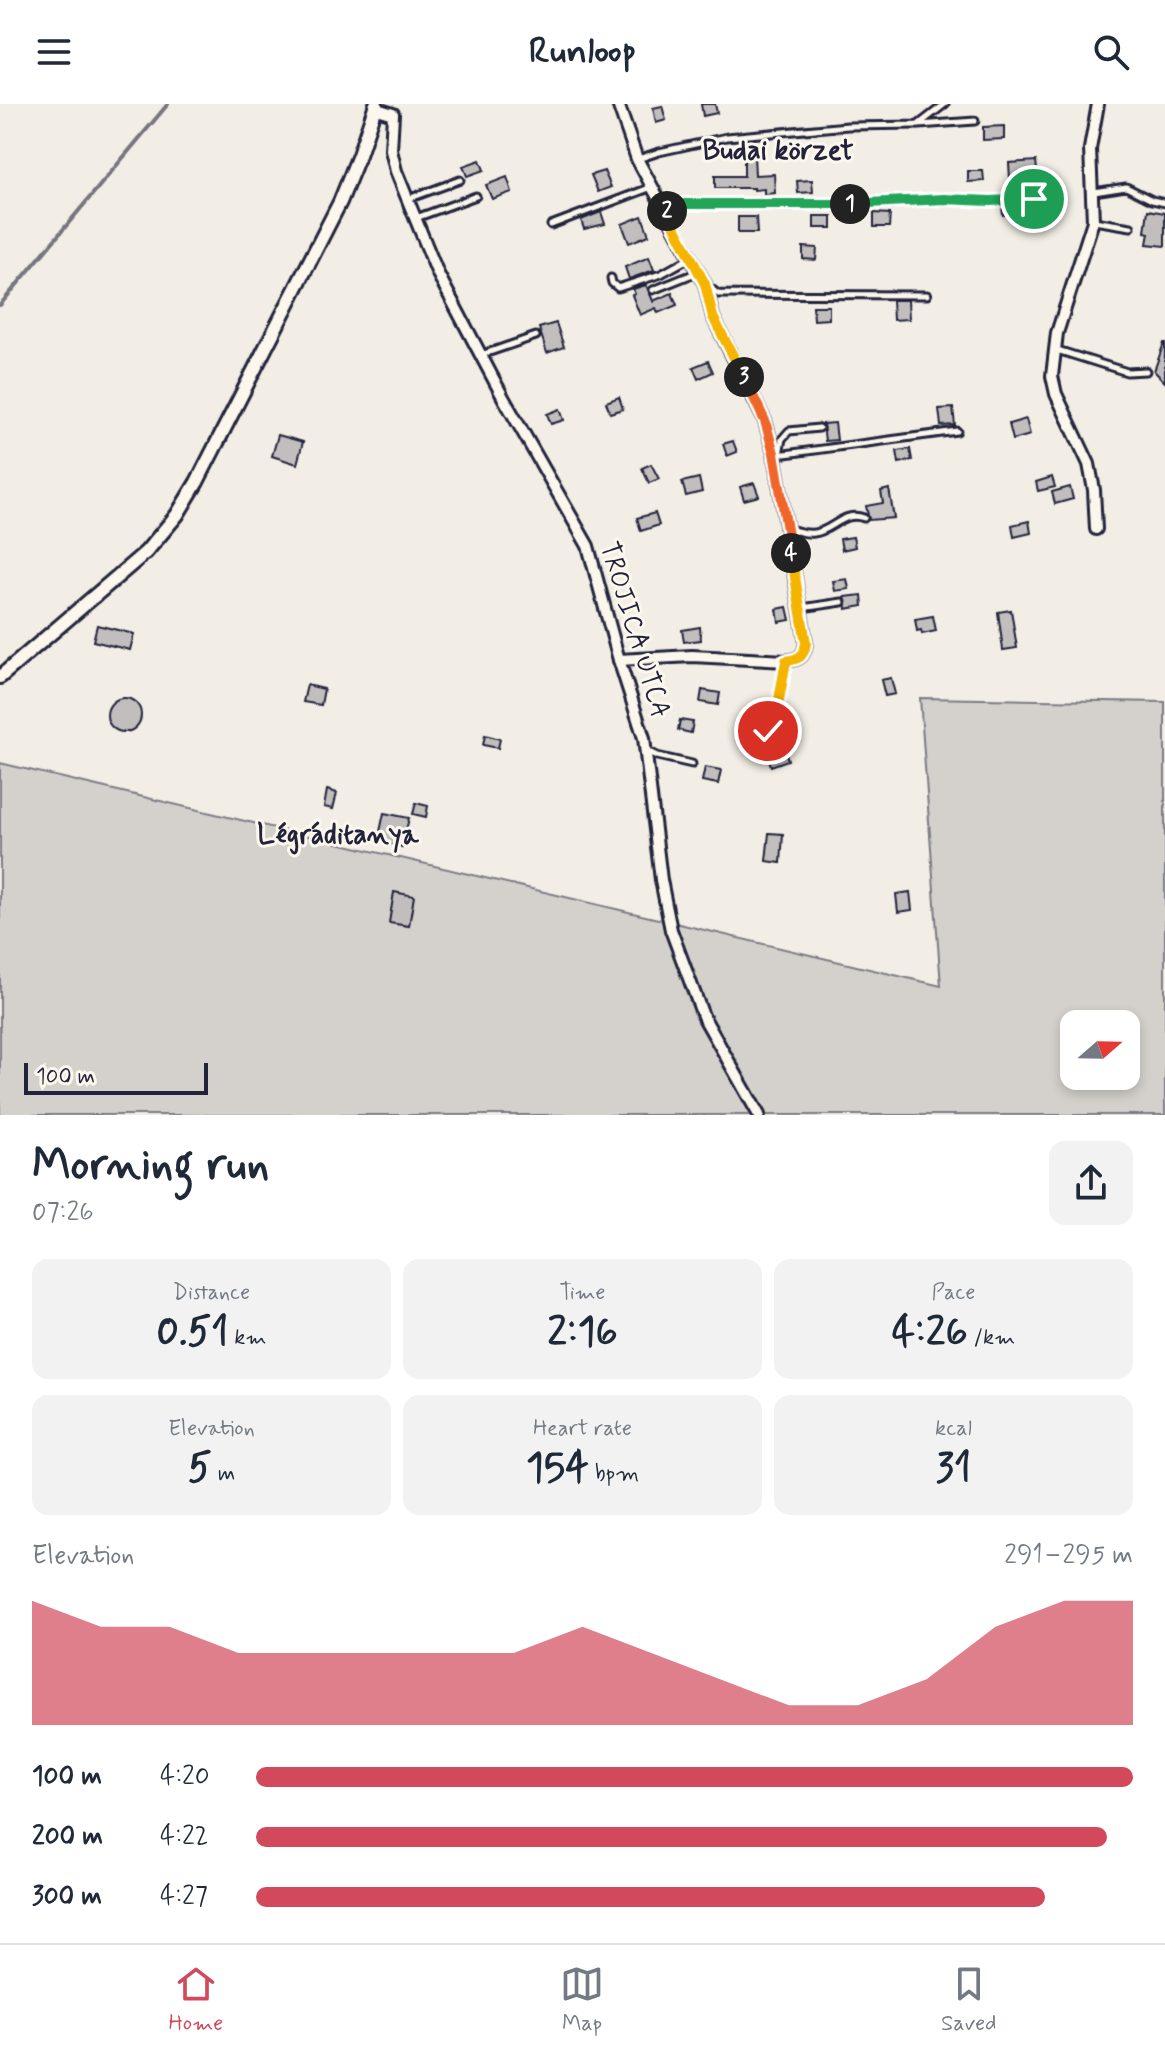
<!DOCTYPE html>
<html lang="en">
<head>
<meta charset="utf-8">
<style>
	body { margin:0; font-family:Mynerve,sans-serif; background:#f2f2f3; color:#1f2937; height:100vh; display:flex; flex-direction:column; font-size:30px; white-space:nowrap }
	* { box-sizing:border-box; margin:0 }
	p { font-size:26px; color:#747a83 }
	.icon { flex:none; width:44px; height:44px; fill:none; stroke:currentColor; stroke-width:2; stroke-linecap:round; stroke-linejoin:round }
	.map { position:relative; height:1011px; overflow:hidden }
	.details { display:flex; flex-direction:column; background:#fff; flex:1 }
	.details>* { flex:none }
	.needle { width:52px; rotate:70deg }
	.tools { position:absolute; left:1060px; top:906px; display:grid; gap:16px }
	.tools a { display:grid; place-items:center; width:80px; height:80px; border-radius:16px; background:#fff; box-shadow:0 4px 12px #0003; font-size:40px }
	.scale { position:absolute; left:24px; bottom:20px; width:184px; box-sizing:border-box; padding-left:8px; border:4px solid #22223b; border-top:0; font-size:22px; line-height:28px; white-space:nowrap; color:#22223b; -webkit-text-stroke:6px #fbf7ec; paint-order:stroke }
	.pin { position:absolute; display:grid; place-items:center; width:68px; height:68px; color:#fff; margin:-34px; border:4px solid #fff; border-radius:50%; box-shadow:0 2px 8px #0007 }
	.km { position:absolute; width:40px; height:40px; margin:-20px; border-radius:50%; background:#222; color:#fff; font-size:22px; line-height:40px; text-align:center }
	.round { display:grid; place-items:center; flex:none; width:84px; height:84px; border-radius:16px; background:#f2f2f3 }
	.overview { display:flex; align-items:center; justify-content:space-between; height:136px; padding:0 32px }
	h1 { font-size:44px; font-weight:800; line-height:60px }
	.stats { display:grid; grid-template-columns:repeat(3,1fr); gap:12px; height:136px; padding:8px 32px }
	.stats div { display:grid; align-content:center; border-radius:16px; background:#f2f2f3; text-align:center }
	.stats b { font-size:40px; font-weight:800 }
	.stats small { font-size:22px; font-weight:400 }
	.stats p { font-size:22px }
	.chart { height:224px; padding:16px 32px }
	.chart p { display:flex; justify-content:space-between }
	.chart svg { width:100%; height:144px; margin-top:8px; fill:#d1495b; opacity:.7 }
	ul { padding:0 32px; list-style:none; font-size:26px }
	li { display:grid; grid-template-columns:128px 96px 1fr; align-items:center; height:60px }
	li i { height:20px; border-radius:10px; background:#d1495b }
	header { display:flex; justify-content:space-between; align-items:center; height:104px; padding:0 32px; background:#fff; font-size:36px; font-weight:800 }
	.menu { display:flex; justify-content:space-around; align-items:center; height:112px; border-top:2px solid #e0e1e3; background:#fff; font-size:22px; color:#747a83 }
	.menu a { display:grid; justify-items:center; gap:4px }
	.menu .on { color:#d1495b }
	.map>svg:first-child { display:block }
	.green { fill:#d4d1cc; stroke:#7b7a84; stroke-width:2; fill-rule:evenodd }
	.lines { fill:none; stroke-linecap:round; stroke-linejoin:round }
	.stream { stroke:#76747f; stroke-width:4 }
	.building { fill:#c2bebe; stroke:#22223b; stroke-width:2 }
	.service-casing { stroke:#22223b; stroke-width:11 }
	.minor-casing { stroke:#22223b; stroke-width:16 }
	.tertiary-casing { stroke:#22223b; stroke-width:18 }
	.service { stroke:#fbf7ec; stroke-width:5 }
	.minor { stroke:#fbf7ec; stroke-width:10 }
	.tertiary { stroke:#fbf7ec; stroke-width:12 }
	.split-1-casing { stroke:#fff; stroke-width:16 }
	.split-2-casing { stroke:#fff; stroke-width:16 }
	.split-3-casing { stroke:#fff; stroke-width:16 }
	.split-4-casing { stroke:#fff; stroke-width:16 }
	.split-5-casing { stroke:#fff; stroke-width:16 }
	.split-1 { stroke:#22a559; stroke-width:10 }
	.split-2 { stroke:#22a559; stroke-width:10 }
	.split-3 { stroke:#f5b400; stroke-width:10 }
	.split-4 { stroke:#f0652b; stroke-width:10 }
	.split-5 { stroke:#f5b400; stroke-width:10 }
	.labels { text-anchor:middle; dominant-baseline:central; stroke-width:6; stroke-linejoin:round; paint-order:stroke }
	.street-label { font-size:26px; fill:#22223b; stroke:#fbf7ec }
	.neighbourhood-label { font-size:28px; font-weight:bold; fill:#22223b; stroke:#fbf7ec }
</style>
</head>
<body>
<header><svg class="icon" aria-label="menu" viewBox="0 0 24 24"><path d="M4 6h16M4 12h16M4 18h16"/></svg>Runloop<svg class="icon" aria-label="search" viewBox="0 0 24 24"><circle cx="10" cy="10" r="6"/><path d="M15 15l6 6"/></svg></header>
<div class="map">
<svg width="1165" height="1011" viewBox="0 0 1165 1011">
	<rect width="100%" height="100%" fill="#f2eee5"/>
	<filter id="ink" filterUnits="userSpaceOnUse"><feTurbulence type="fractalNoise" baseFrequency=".0125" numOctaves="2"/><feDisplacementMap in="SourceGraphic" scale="16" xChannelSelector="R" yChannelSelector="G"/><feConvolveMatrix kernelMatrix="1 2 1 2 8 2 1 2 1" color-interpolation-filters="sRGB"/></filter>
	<g filter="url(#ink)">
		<path class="green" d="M920 594 1165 598V1011H0V659L941 882ZM1074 920H1126V972H1074Z"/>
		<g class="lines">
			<polyline class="stream" points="0,201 168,0"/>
		</g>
		<g class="building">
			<polygon points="701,0 715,0 717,9 703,12"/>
			<polygon points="662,2 666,16 656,19 653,4"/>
			<polygon points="1004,22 1004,35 983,36 983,23"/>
			<polygon points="744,51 754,51 755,71 774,70 775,89 764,90 764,85 754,86 754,84 715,84 715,72 744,72"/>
			<polygon points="480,56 484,66 467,72 463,62"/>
			<polygon points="1036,57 1038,76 1010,75 1009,59"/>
			<polygon points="604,67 611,83 598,88 591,71"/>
			<polygon points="968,67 983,67 984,77 968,78"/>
			<polygon points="507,73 512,88 492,95 486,81"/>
			<polygon points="812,76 813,88 798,89 797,77"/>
			<polygon points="1022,101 1023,110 1003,111 1002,102"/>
			<polygon points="1148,106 1165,109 1165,142 1147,140 1149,129 1145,128"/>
			<polygon points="601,108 605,120 584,125 581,116"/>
			<polygon points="874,109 890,110 889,123 874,123"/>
			<polygon points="642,112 649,131 629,139 622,120"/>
			<rect x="814" y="112" width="18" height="12"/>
			<polygon points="738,113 756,113 757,129 738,129"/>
			<polygon points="803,143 817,144 816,156 803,155"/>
			<polygon points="649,153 654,166 629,175 625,163"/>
			<polygon points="646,181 654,199 653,197 672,189 677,201 658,209 656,204 640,211 632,191 635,190 633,185"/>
			<polygon points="892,196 908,196 909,215 893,216"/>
			<polygon points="813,202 829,202 829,215 814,216"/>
			<polygon points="556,219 564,243 547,249 539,224"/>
			<polygon points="1164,239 1165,239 1165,278 1154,267"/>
			<polygon points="708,257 713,268 698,275 693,263"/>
			<polygon points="619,293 623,305 610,309 606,298"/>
			<polygon points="953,304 955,321 941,322 939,305"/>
			<polygon points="560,305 564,316 551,320 547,310"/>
			<polygon points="1026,315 1030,331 1013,336 1009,320"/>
			<polygon points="835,319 837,336 825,337 823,320"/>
			<polygon points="278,331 303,338 297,360 272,352"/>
			<polygon points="733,337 737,348 727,352 723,340"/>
			<polygon points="910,345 912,356 899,359 897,347"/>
			<polygon points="651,360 659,375 649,379 642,364"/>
			<polygon points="1052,373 1055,383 1038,387 1036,378"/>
			<polygon points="699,374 702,388 686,392 682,378"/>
			<polygon points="754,379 759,392 744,396 740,383"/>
			<polygon points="1070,383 1073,395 1055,400 1052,388"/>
			<polygon points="889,385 894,414 869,416 866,402 883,399 881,387"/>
			<polygon points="655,409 659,421 641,427 637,414"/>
			<polygon points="1029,417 1031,429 1014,433 1012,421"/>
			<polygon points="853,433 855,443 842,446 840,435"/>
			<polygon points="847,475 849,485 835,487 833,477"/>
			<polygon points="862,491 863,502 846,505 845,493"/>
			<polygon points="787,503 790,516 779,518 777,505"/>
			<polygon points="1011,506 1017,544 1003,546 998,508"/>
			<polygon points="933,512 936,527 922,530 921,526 917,527 915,515"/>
			<polygon points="97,521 134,530 130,546 93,537"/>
			<polygon points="700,523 701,536 684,538 682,526"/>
			<polygon points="891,574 895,590 885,592 881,576"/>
			<polygon points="307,581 324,585 321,601 303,598"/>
			<polygon points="702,586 720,589 718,601 700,598"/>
			<circle cx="124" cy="611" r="17"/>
			<polygon points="680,616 693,618 691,629 678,626"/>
			<polygon points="485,631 500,635 498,644 483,641"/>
			<polygon points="784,643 788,656 771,662 767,649"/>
			<polygon points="705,663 721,666 718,680 702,677"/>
			<polygon points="327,686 337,689 333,705 324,703"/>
			<polygon points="416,699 428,702 426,713 413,710"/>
			<polygon points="384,709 409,714 402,743 378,737"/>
			<polygon points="769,729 783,730 781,759 766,757"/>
			<polygon points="394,788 414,792 409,822 389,819"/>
			<polygon points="910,788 912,806 898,808 896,790"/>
		</g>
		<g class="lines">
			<defs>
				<g id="service">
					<polyline points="919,21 975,17"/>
					<polyline points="638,55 659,48 727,33 848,22 918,21 945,0"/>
					<polyline points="1094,88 1126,83 1152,96 1165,99"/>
					<polyline points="408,95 460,76"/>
					<polyline points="667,107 684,100 844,100 944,95 990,97 1034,95"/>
					<polyline points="416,114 476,92"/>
					<polyline points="1094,117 1131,123"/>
					<polyline points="551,121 652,83"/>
					<polyline points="611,174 612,179 618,184 661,170 690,154"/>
					<polyline points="706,181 718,190 927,191"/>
					<polyline points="653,186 698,168"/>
					<polyline points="1054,245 1127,268 1146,267"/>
					<polyline points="481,251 536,232"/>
					<polyline points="775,349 785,350 957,327"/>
					<polyline points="779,350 782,335 789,327 819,324"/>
					<path d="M787 424C796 427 804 430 814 429 833 427 843 406 864 414"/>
					<polyline points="802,504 842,498"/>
					<polyline points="768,627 771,609 779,596 785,558"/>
					<polyline points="647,647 657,652 692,660"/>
				</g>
				<g id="minor">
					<path d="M618 0 637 55 705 180 713 213 765 317 774 349 806 539C804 553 799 555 786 557L692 552 619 556"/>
					<polyline points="374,4 393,10 391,46 396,67 438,170 504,295 588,442 619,556 644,634 661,776 671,826 703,912 759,1011"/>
					<polyline points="1096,425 1094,386 1089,360 1056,290 1052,272 1057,229 1093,117 1090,45 1098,0"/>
				</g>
				<polyline id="tertiary" points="0,573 146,448 177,411 197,378 340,98 359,51 376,0"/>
			</defs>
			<use href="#service" class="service-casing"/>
			<use href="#minor" class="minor-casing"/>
			<use href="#tertiary" class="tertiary-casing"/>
			<use href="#service" class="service"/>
			<use href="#minor" class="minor"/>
			<use href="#tertiary" class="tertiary"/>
		</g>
	</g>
	<g class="lines" filter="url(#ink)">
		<defs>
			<polyline id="split-1" points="850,100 944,95 990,97 1034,95"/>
			<polyline id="split-2" points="667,107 684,100 850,100"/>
			<polyline id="split-3" points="667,107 705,180 713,213 744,273"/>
			<polyline id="split-4" points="744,273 765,317 774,349 791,449"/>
			<path id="split-5" d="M768 627 771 609 779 596 786 557C799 555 804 553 806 539L791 449"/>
		</defs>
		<use href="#split-1" class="split-1-casing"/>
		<use href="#split-2" class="split-2-casing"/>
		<use href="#split-3" class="split-3-casing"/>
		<use href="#split-4" class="split-4-casing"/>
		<use href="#split-5" class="split-5-casing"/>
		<use href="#split-1" class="split-1"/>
		<use href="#split-2" class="split-2"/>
		<use href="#split-3" class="split-3"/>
		<use href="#split-4" class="split-4"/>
		<use href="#split-5" class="split-5"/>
	</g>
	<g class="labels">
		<g class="street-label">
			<text transform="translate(634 526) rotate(73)">TROJICA UTCA</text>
		</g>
		<g class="neighbourhood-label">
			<text x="778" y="47">Budai körzet</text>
			<text x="338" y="731">Légráditanya</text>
		</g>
	</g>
</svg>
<div class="tools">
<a><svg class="needle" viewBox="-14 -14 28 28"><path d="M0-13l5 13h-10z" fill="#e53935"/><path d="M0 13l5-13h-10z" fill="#747a83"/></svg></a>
</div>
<div class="scale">100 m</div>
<div class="pin" style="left:1034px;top:95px;background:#1e9e55"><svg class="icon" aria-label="arrive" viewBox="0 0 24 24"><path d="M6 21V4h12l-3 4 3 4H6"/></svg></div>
<div class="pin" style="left:768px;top:627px;background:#d93025"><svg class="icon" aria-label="check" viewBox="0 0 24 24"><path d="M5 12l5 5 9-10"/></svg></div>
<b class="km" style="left:850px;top:100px">1</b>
<b class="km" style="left:667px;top:107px">2</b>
<b class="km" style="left:744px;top:273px">3</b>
<b class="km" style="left:791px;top:449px">4</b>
</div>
<section class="details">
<div class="overview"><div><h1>Morning run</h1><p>07:26</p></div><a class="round"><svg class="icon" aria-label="share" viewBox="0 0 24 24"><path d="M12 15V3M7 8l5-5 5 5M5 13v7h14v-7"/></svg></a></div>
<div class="stats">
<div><p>Distance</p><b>0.51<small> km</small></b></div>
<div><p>Time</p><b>2:16</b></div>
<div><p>Pace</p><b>4:26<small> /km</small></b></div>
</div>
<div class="stats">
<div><p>Elevation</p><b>5<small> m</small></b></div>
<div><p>Heart rate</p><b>154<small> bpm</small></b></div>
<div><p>kcal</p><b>31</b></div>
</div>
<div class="chart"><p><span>Elevation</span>291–295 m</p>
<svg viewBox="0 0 160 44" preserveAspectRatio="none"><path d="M0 44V6L10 14L20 14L30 22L40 22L50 22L60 22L70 22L80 14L90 22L100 30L110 38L120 38L130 30L140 14L150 6L160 6V44z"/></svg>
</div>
<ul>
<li><b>100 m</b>4:20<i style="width:100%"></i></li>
<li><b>200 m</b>4:22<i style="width:97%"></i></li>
<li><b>300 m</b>4:27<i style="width:90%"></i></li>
</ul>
</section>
<nav class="menu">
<a class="on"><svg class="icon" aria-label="home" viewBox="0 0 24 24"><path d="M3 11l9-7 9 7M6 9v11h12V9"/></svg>Home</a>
<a><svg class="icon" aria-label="map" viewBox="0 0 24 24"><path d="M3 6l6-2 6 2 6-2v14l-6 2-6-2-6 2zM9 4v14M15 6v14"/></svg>Map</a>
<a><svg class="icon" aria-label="saved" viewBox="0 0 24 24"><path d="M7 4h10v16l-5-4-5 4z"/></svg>Saved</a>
</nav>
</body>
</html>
